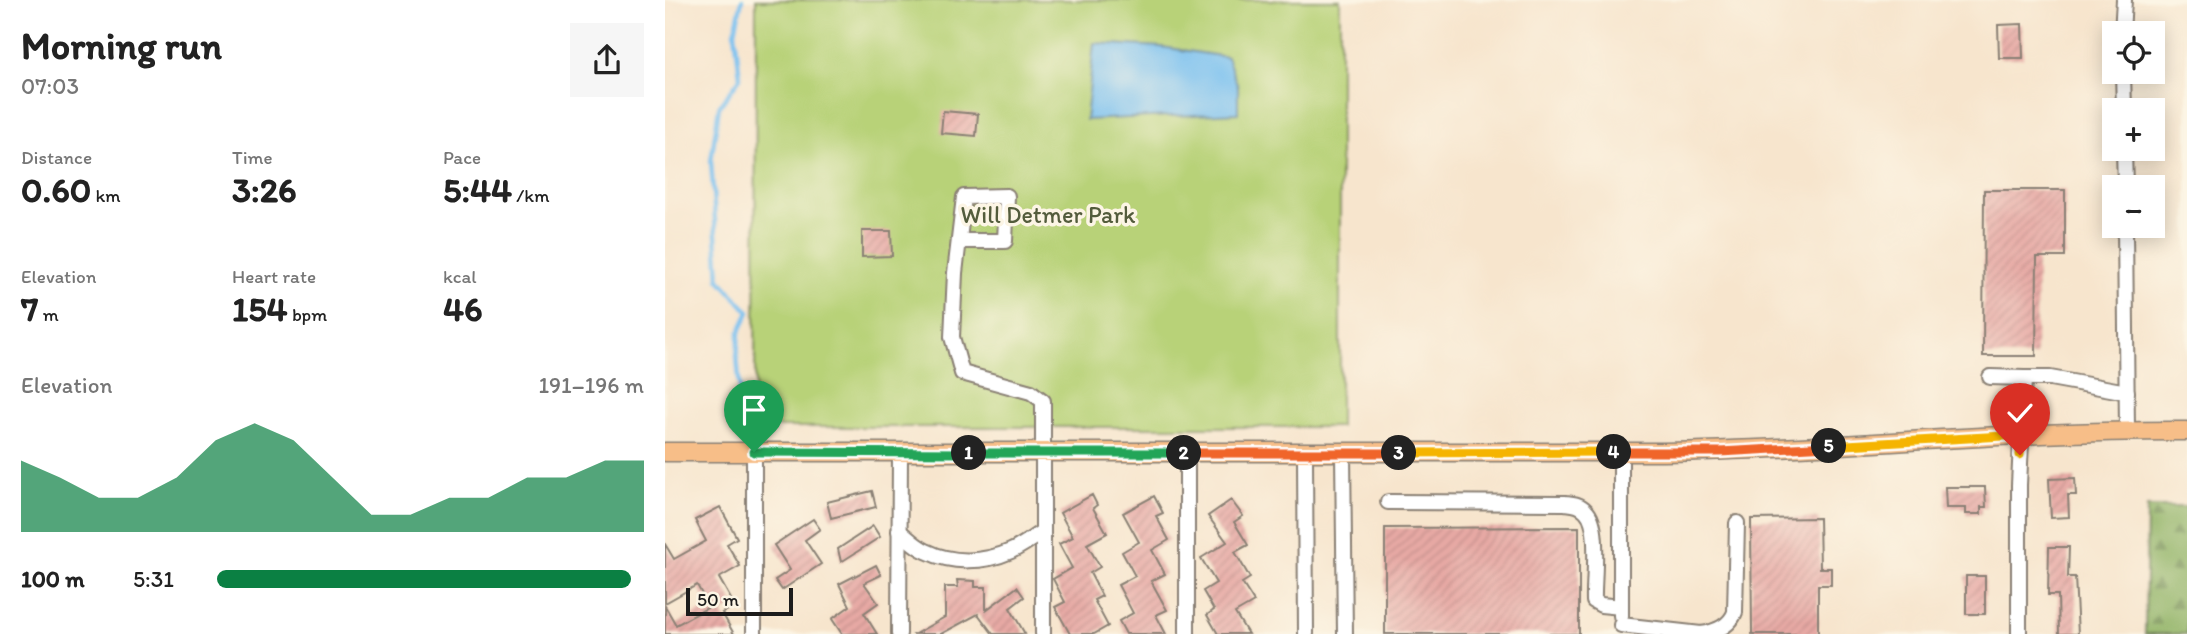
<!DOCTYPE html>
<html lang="en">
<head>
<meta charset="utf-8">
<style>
	body { margin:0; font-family:Itim,sans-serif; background:#f6f6f6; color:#222; height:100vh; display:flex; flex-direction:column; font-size:26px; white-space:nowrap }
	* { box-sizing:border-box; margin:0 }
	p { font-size:23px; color:#767676 }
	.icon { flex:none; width:38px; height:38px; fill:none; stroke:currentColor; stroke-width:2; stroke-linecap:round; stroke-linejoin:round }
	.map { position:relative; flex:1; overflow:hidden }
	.details { display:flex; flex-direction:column; background:#fff; width:665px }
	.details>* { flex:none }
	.buttons { position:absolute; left:1437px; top:21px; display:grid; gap:14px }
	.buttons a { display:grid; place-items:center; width:63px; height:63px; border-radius:0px; background:#fff; box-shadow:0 4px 18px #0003; font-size:35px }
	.scale { position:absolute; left:21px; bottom:18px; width:107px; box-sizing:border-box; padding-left:7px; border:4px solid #1c1c1c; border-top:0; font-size:19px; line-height:24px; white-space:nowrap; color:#1c1c1c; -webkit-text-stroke:5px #fcf5e5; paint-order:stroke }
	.pin { position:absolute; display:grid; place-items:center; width:60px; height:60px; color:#fff; margin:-72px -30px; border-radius:50% 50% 50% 0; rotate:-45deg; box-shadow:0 0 7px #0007 }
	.pin .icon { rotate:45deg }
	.km { position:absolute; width:35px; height:35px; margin:-18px; border-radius:50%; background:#222; color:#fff; font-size:19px; line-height:35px; text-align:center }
	.round { display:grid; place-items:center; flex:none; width:74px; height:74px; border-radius:0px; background:#f6f6f6 }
	.headline { display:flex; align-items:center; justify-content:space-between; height:119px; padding:0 21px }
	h1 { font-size:38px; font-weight:800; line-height:52px }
	.stats { display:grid; grid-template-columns:repeat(3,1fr); gap:10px; height:119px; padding:7px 21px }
	.stats div { display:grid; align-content:center }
	.stats b { font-size:35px; font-weight:800 }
	.stats small { font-size:19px; font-weight:400 }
	.stats p { font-size:19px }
	.chart { height:196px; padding:14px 21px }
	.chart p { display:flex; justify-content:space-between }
	.chart svg { width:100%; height:126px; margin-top:7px; fill:#0b8043; opacity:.7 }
	ul { padding:0 21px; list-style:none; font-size:23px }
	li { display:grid; grid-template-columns:112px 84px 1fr; align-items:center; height:52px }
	li i { height:18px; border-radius:9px; background:#0b8043 }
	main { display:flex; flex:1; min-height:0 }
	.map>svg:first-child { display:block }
	.forest { fill:url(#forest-firs); stroke:#576842; stroke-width:2 }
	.green { fill:#b8d278; stroke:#6a774a; stroke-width:2 }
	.water { fill:#78c0f0; stroke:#4a6e86; stroke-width:2 }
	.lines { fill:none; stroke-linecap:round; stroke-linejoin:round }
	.stream { stroke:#78c0f0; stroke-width:4.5 }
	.building { fill:url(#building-hatch) }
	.minor-casing { stroke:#8a8074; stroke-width:18 }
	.major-casing { stroke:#8a8074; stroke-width:21 }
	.minor { stroke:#fff; stroke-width:14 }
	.major { stroke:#f7be88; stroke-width:18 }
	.split-1-casing { stroke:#fff; stroke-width:14 }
	.split-2-casing { stroke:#fff; stroke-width:14 }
	.split-3-casing { stroke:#fff; stroke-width:14 }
	.split-4-casing { stroke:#fff; stroke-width:14 }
	.split-5-casing { stroke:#fff; stroke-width:14 }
	.split-6-casing { stroke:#fff; stroke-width:14 }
	.split-1 { stroke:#22a559; stroke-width:9 }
	.split-2 { stroke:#22a559; stroke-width:9 }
	.split-3 { stroke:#f0652b; stroke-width:9 }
	.split-4 { stroke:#f5b400; stroke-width:9 }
	.split-5 { stroke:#f0652b; stroke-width:9 }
	.split-6 { stroke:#f5b400; stroke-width:9 }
	.labels { text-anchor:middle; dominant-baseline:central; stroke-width:7; stroke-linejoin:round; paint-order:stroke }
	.park-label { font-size:24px; fill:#535c3c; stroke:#fcf5e5 }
</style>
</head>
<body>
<main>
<section class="details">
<div class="headline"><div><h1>Morning run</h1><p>07:03</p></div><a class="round"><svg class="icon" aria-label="share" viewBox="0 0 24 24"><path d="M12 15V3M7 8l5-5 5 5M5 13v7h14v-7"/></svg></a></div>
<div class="stats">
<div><p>Distance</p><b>0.60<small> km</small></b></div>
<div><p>Time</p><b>3:26</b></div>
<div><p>Pace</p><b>5:44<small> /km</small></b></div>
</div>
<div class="stats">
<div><p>Elevation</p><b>7<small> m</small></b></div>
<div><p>Heart rate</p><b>154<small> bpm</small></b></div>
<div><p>kcal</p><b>46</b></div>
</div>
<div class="chart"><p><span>Elevation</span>191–196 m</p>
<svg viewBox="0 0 160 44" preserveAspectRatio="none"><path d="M0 44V19L10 25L20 32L30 32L40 25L50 12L60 6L70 12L80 25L90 38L100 38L110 32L120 32L130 25L140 25L150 19L160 19V44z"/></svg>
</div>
<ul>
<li><b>100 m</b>5:31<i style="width:97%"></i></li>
</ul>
</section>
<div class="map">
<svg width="1522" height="634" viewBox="0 0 1522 634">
	<defs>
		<pattern id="forest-firs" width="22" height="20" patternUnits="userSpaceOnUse" patternTransform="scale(1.75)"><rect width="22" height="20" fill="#92b468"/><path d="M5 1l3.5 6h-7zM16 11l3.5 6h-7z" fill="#769255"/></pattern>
		<pattern id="building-hatch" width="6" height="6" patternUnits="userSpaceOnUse" patternTransform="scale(1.75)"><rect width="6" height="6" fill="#e7a9a4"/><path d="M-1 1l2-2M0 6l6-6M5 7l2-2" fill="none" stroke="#c6918d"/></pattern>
	</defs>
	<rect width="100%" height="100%" fill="#fcf5e5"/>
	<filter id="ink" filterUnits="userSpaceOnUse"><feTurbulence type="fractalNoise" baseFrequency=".0143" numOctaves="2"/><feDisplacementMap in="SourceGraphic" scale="14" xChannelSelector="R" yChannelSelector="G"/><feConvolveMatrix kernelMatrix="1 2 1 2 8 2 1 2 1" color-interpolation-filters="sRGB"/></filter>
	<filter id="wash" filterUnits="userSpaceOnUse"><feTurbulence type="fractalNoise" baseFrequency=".00686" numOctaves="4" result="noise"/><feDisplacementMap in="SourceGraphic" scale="28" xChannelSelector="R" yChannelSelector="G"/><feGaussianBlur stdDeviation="1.57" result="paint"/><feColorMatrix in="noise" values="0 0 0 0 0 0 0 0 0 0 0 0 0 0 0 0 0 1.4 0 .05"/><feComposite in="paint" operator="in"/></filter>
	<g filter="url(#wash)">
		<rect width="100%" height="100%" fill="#f7e5cd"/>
		<polygon class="forest" points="1482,507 1522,507 1522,634 1480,634"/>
		<polygon class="green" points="91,0 675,0 675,427 90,427"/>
		<polygon class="water" points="429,43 497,47 562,57 573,87 573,113 421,120"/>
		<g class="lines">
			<polyline class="stream" points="76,406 72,356 74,333 84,312 54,279 46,161 54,107 75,78 70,32 77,0"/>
		</g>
		<g id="blocks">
			<g class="building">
				<polygon points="1357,24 1358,58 1334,58 1333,25"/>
				<polygon points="278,111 313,114 311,136 276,133"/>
				<polygon points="1319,190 1400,190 1400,257 1372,257 1371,356 1318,356"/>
				<polygon points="197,231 226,231 227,256 197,257"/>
				<polygon points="1410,478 1411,495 1403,495 1404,517 1386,518 1384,479"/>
				<polygon points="1280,487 1320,487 1321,507 1316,507 1316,514 1301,514 1301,508 1281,508"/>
				<polygon points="207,491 211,507 166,518 162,502"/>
				<polygon points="427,495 432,505 428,508 442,533 422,544 435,567 425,573 437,596 429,600 443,626 429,634 405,634 390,607 400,602 388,579 407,568 394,544 408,537 395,513"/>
				<polygon points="489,496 498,513 491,516 504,540 487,550 500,574 486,581 502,610 491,615 501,634 461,634 454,621 468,613 453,585 470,576 457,552 474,542 458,513"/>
				<polygon points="566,500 578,516 569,522 583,545 570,552 585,578 577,583 589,602 570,613 583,634 553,634 542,615 549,610 538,591 551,583 536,558 562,542 543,516"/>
				<polygon points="55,507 72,538 62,544 75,566 54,578 70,606 57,613 69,634 0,634 0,606 11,625 44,607 32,585 0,603 0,544 9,559 41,541 30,520"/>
				<polygon points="1154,518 1155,568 1166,568 1166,585 1153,585 1153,634 1087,634 1086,519"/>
				<polygon points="148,519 155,529 140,540 156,564 117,590 110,580 125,570 109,545"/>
				<polygon points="208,526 215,537 176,562 173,549"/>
				<polygon points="914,527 914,634 720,634 720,528"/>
				<polygon points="1384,547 1404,547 1403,577 1410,577 1413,634 1394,634 1393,595 1383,595"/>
				<polygon points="211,565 216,575 199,583 213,603 199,613 212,634 177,634 167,619 185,606 174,584"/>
				<rect x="1301" y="576" width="19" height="38"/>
				<polygon points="292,580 310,581 310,587 321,587 321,610 352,587 359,597 345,608 360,634 328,634 313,614 276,634 250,634 280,617 280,587 293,587"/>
			</g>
		</g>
	</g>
	<g filter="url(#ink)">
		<use href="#blocks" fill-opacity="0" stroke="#8a8074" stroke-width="2"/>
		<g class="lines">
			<defs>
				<g id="minor">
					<polyline points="1457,33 1459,0"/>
					<polyline points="1458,72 1459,110"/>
					<polyline points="1459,149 1460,187"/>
					<polyline points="1460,226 1462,431"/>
					<polyline points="294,241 340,241 342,196 299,197 290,273 287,337 297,373 366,392 378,401 378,634"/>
					<polyline points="1325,377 1359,378"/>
					<polyline points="89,452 89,634"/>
					<polyline points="956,452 956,616"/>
					<polyline points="640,453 641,634"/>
					<polyline points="678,453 680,634"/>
					<path d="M723 502 900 503C908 504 915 504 921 511 936 525 928 579 929 601L936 605 956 607"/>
					<path d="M234 531C243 538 251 547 261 551 287 564 319 563 346 551 357 546 368 538 378 531"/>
					<path d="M956 625 1036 634C1050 632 1065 626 1070 612L1072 523"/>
					<polyline points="234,634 235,453"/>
					<polyline points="522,634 522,453"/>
					<polyline points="1354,634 1354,485 1359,378 1385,378 1462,392"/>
				</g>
				<path id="major" d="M0 452H999C1174 449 1347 430 1522 431"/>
			</defs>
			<use href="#minor" class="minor-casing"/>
			<use href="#major" class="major-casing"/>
			<use href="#minor" class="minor"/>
			<use href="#major" class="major"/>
		</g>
	</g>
	<g class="lines" filter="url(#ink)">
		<defs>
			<polyline id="split-1" points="89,452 304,453"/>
			<polyline id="split-2" points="304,453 519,453"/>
			<polyline id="split-3" points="519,453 734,453"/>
			<polyline id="split-4" points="734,453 949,452"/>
			<polyline id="split-5" points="949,452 1055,452 1164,446"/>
			<polyline id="split-6" points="1164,446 1356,435 1355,455"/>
		</defs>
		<use href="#split-1" class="split-1-casing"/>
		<use href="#split-2" class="split-2-casing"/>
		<use href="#split-3" class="split-3-casing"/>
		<use href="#split-4" class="split-4-casing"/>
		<use href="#split-5" class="split-5-casing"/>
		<use href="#split-6" class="split-6-casing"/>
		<use href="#split-1" class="split-1"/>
		<use href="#split-2" class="split-2"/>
		<use href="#split-3" class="split-3"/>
		<use href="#split-4" class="split-4"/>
		<use href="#split-5" class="split-5"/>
		<use href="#split-6" class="split-6"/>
	</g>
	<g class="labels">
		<g class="park-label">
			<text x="383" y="214">Will Detmer Park</text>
		</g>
	</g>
</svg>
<div class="buttons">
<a><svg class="icon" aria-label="locate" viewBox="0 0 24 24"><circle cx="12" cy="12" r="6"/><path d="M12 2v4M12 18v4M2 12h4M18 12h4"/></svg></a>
<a>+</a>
<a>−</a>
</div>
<div class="scale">50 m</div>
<div class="pin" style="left:89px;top:452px;background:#1e9e55"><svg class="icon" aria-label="arrive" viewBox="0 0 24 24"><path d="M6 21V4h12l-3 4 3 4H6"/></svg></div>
<div class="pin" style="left:1355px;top:455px;background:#d93025"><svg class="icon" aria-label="check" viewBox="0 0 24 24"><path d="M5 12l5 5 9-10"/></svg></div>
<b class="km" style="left:304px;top:453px">1</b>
<b class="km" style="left:519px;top:453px">2</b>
<b class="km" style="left:734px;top:453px">3</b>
<b class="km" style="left:949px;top:452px">4</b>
<b class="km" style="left:1164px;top:446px">5</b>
</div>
</main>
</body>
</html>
